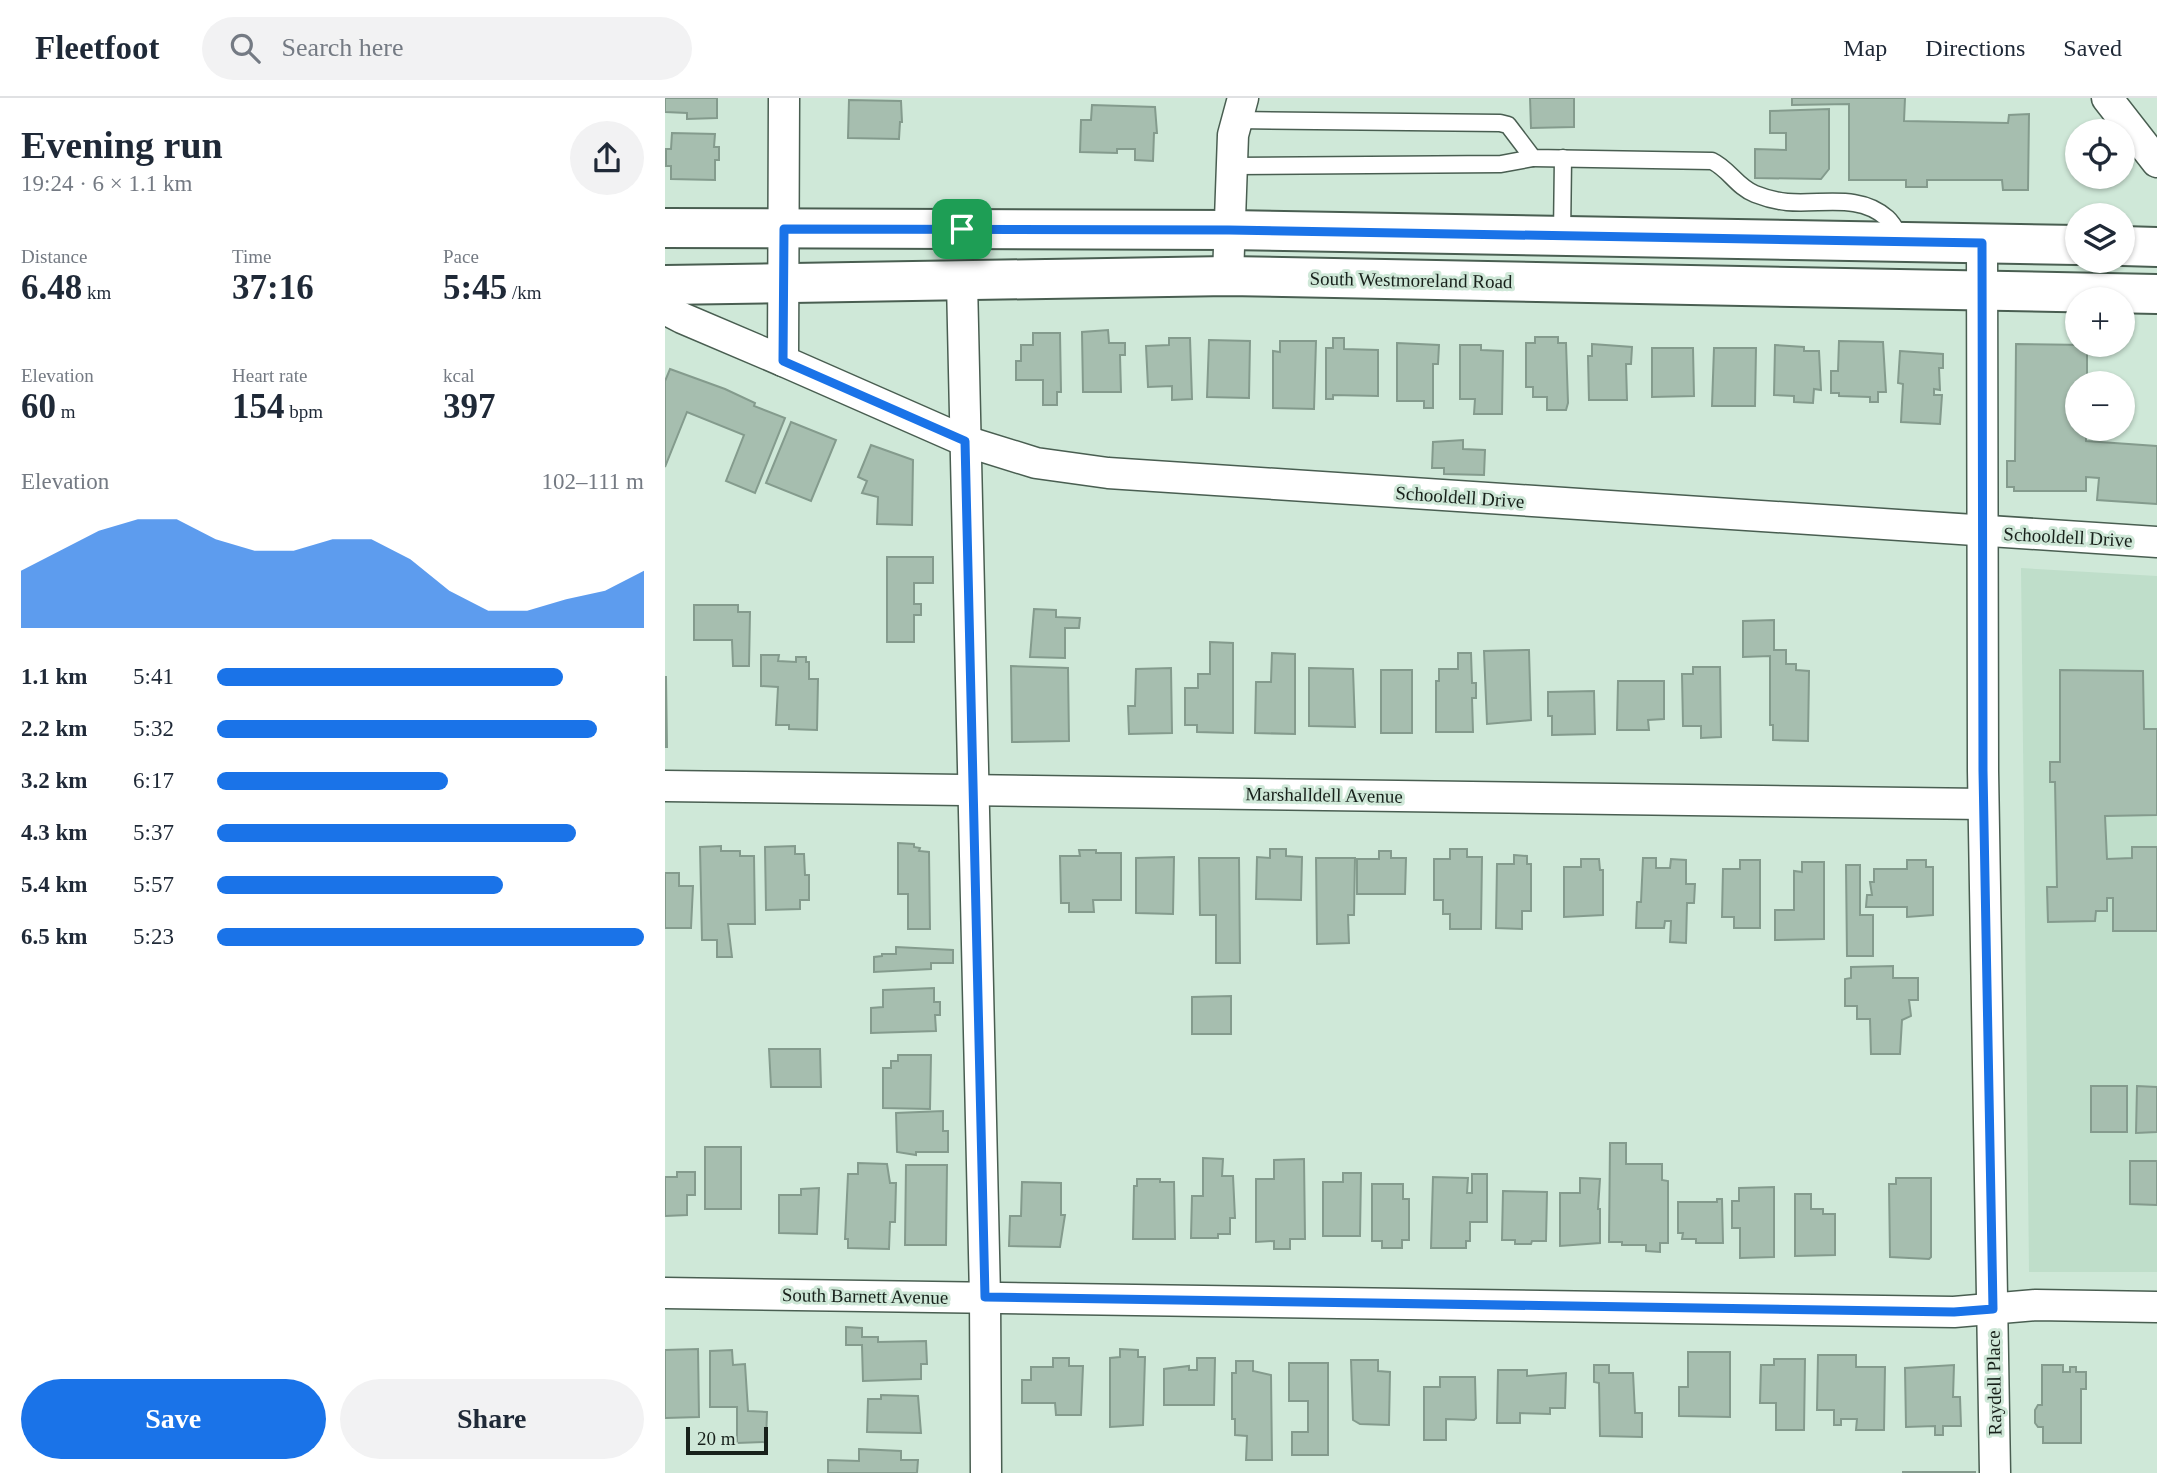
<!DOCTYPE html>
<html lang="en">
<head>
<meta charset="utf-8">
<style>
	body { margin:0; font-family:"Times New Roman",serif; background:#f2f2f3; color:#1f2937; height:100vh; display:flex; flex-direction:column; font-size:26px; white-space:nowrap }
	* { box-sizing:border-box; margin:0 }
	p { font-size:23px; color:#747a83 }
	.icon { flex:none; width:38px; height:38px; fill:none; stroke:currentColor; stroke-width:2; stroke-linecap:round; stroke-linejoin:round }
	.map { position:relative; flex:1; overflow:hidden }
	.drawer { display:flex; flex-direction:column; background:#fff; width:665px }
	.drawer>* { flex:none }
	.tools { position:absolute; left:1400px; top:21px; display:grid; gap:14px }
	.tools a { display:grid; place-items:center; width:70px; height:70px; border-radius:50%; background:#fff; box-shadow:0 2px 5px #0004; font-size:35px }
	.scale { position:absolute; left:21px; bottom:18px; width:82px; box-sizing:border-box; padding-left:7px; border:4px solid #18211b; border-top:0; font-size:19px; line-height:24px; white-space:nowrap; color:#18211b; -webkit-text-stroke:5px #cfe8d8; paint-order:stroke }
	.pin { position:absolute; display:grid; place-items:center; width:60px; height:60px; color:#fff; margin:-30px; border-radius:14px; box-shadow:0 4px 10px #0006 }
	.round { display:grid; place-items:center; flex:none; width:74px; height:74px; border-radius:37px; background:#f2f2f3 }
	.head { display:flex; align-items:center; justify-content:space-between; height:119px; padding:0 21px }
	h1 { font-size:38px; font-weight:600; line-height:52px }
	.figures { display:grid; grid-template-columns:repeat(3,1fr); gap:10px; height:119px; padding:7px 21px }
	.figures div { display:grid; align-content:center }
	.figures b { font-size:35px; font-weight:600 }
	.figures small { font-size:19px; font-weight:400 }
	.figures p { font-size:19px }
	.chart { height:196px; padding:14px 21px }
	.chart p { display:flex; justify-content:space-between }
	.chart svg { width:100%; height:126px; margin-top:7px; fill:#1a73e8; opacity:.7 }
	.action { display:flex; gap:14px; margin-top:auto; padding:14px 21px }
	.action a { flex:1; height:80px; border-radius:42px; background:#1a73e8; color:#fff; font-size:28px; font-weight:600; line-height:80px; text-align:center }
	.action a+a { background:#f2f2f3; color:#1f2937 }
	ul { padding:0 21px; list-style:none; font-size:23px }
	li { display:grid; grid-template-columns:112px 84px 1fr; align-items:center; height:52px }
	li i { height:18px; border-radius:9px; background:#1a73e8 }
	header { display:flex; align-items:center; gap:42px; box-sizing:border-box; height:98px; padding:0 35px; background:#fff; border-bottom:2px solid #e0e1e3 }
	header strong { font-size:33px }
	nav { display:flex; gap:38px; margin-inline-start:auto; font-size:24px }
	.search { width:490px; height:63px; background:#f2f2f3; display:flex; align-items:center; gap:18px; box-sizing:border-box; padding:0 24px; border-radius:38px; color:#747a83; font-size:26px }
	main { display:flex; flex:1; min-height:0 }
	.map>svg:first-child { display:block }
	.built { fill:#bfdeca }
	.building { fill:#a6beaf; stroke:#849b8d; stroke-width:2 }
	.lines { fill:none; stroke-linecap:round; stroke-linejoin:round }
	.lane-casing { stroke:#495e51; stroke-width:19 }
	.street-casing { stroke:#495e51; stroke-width:33 }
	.secondary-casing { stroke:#495e51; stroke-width:42 }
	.lane { stroke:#fff; stroke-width:16 }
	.street { stroke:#fff; stroke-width:30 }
	.secondary { stroke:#fff; stroke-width:38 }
	.route-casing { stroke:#fff; stroke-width:14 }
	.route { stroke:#1a73e8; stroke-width:9 }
	.labels { text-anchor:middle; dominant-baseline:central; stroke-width:6; stroke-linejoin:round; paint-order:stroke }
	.street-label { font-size:19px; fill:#18211b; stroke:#cfe8d8 }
</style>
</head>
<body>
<header>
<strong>Fleetfoot</strong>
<div class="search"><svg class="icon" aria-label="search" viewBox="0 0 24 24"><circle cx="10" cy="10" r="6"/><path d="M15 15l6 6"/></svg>Search here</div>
<nav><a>Map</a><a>Directions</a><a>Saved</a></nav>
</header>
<main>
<section class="drawer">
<div class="head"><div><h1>Evening run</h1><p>19:24 · 6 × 1.1 km</p></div><a class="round"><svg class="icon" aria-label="share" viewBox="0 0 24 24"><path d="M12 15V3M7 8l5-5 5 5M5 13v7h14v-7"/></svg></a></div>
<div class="figures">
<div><p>Distance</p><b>6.48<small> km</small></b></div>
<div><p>Time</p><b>37:16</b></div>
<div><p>Pace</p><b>5:45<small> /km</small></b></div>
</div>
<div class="figures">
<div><p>Elevation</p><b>60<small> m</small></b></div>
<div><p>Heart rate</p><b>154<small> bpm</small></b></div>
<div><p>kcal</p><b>397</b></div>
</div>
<div class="chart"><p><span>Elevation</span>102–111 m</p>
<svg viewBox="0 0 160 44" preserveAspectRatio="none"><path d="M0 44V24L10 17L20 10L30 6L40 6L50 13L60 17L70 17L80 13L90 13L100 20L110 31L120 38L130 38L140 34L150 31L160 24V44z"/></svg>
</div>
<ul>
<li><b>1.1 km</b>5:41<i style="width:81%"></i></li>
<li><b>2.2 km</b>5:32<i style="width:89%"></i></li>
<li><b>3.2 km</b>6:17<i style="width:54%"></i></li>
<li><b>4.3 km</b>5:37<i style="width:84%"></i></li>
<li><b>5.4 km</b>5:57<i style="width:67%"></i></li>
<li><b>6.5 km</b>5:23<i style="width:100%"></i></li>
</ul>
<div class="action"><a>Save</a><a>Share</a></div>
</section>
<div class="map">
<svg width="1492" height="1375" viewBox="0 0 1492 1375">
	<rect width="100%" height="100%" fill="#cfe8d8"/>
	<polygon class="built" points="1356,470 1492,478 1492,1174 1364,1174"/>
	<g class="building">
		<polygon points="0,0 52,0 52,20 22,21 22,15 0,14"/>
		<polygon points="865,0 909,0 909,29 866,30"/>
		<polygon points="1127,0 1240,0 1239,23 1343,25 1344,17 1364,16 1363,92 1338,92 1337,82 1262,82 1262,89 1241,89 1241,82 1184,82 1184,6 1127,7"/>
		<polygon points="184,2 236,3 237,24 235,24 234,41 183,40"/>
		<polygon points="427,7 490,9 492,35 489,35 488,63 470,62 470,51 452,51 452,55 415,54 416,22 426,22"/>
		<polygon points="1164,11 1164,71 1156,81 1090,80 1090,51 1121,52 1121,35 1105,35 1105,13"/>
		<polygon points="7,35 50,36 49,49 54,49 54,62 50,62 50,82 6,81 6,68 1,68 1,51 6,51"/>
		<polygon points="443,232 444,245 460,245 460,257 455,257 456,294 418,294 417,234"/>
		<polygon points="368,235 395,235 396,294 392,294 392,307 378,307 378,282 351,282 351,263 356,263 356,247 368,247"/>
		<polygon points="870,239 893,239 893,245 901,245 903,305 901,312 882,312 882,299 868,299 868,289 861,289 861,245 870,245"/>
		<polygon points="504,240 525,240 527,301 507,302 507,288 483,289 481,248 504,247"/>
		<polygon points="668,240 679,240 679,251 713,252 713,298 668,297 668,301 661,301 661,250 668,250"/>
		<polygon points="544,242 585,243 584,300 542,299"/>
		<polygon points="615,243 651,243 649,311 608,310 608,253 615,254"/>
		<polygon points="1174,243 1218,244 1221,294 1213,294 1213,304 1205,304 1205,299 1174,298 1174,295 1166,295 1166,273 1173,273"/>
		<polygon points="732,245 774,247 773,266 768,266 768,310 759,310 759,303 732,303"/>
		<polygon points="927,246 967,249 966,266 961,266 962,302 924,302 923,258 927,258"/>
		<polygon points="1351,246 1422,247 1422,285 1412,285 1412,331 1421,331 1421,343 1492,348 1492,406 1432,402 1434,380 1421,379 1421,393 1349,393 1349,389 1342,389 1342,363 1350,363"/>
		<polygon points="795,247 816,247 816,252 838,253 837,316 809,316 810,301 795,301"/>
		<polygon points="1110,247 1139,249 1139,253 1154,253 1156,292 1149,291 1148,305 1129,304 1129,298 1109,297"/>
		<polygon points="987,250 1028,250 1029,298 987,299"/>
		<polygon points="1049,250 1091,250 1090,308 1047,308"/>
		<polygon points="1235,253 1278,256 1278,270 1274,270 1275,292 1269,291 1269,297 1277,297 1275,326 1236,324 1238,286 1233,285"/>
		<polygon points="5,271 60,291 90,305 89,308 120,320 90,395 61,383 79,337 22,314 0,369 0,283"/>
		<polygon points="126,324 171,342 146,403 101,385"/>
		<polygon points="798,342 798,351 820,352 819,377 779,376 779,370 767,370 768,344"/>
		<polygon points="206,347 248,362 247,427 212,426 213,399 197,395 202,383 193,379"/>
		<polygon points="222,459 268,459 268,485 249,485 249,506 256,506 256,517 249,517 249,544 222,544"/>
		<polygon points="29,507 73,507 73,514 85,514 84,568 68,568 67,542 29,542"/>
		<polygon points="369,511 391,512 391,519 415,520 414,530 400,530 400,560 365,559"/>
		<polygon points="1109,522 1109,552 1121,552 1121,566 1131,566 1131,572 1144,573 1143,643 1108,642 1108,627 1105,627 1105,558 1078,559 1078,523"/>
		<polygon points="545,544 568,545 568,635 532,634 532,627 520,627 520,590 533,590 533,576 545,576"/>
		<polygon points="864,552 866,622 822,626 819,553"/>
		<polygon points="607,555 630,556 630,636 590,635 591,584 606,584"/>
		<polygon points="793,555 806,555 807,585 811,585 811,600 807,600 808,634 771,634 771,583 774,583 774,571 793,571"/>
		<polygon points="96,557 114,557 113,563 131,564 131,559 141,559 141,564 144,564 144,581 153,581 152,632 124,631 124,627 111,627 113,589 96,588"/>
		<polygon points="346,568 403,570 404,643 347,644"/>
		<polygon points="1028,569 1055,569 1056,639 1036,640 1036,628 1018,628 1017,576 1028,576"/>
		<polygon points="506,570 507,635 464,636 463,608 470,608 471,571"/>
		<polygon points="644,570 688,571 690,629 644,628"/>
		<rect x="716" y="572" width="31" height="63"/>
		<polygon points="1395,572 1478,573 1479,631 1492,631 1492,717 1440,718 1442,761 1467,760 1467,749 1492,749 1492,833 1448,833 1448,800 1442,800 1442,813 1431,813 1430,823 1383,824 1382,789 1392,789 1390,684 1385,684 1385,664 1395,664"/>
		<polygon points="0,579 1,579 2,649 0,649"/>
		<polygon points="953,583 999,583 999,621 983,622 984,632 952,632"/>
		<polygon points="929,593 930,636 887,637 887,618 883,618 883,594"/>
		<polygon points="233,745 249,746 249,749 255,750 254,753 264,754 265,831 243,831 243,796 233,796"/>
		<polygon points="56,748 56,753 75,753 75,758 89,758 90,826 63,826 67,859 52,859 52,842 37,842 35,749"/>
		<polygon points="130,748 130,756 139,756 140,777 144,777 144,802 135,802 135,811 101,812 100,749"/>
		<polygon points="605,751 621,751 621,758 637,759 636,802 591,801 592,759 605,760"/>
		<polygon points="785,751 802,751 802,759 817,759 816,831 785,831 785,816 778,816 778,802 769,802 769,761 785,761"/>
		<polygon points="414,752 431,752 431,755 456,755 456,802 428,802 429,814 404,814 404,805 396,805 395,758 415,758"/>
		<polygon points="714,753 726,753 726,760 741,760 740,796 692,796 692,761 714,761"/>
		<polygon points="849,757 862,758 862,766 866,766 866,813 857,813 857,831 831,830 832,766 849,766"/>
		<polygon points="509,759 508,816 471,815 471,760"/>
		<polygon points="534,760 574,760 575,865 551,865 551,817 535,817"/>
		<polygon points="651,760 690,760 689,817 683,817 684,845 652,846"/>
		<polygon points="978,760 991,760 991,770 1005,770 1006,761 1021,762 1021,786 1030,786 1029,805 1022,805 1021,845 1005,844 1006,823 1000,823 999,830 971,830 972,804 976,804"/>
		<polygon points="916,761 934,761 935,772 938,772 938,817 899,819 899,769 916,769"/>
		<polygon points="1075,762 1095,762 1095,830 1069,830 1069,819 1057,819 1058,771 1075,771"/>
		<polygon points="1242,762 1261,762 1261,769 1268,769 1268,817 1242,819 1242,809 1201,809 1202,797 1207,797 1205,784 1209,784 1209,771 1242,771"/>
		<polygon points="1137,764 1159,764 1159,841 1110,842 1110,812 1129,812 1129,773 1137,774"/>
		<polygon points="1181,767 1195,767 1195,817 1208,817 1208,858 1182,858"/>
		<polygon points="0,775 14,775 14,788 28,788 26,830 0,830"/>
		<polygon points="231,849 288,852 288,865 266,865 266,871 209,874 209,859 217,858 217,856 231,856"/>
		<polygon points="1228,868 1228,880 1253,880 1253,902 1244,902 1246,918 1237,922 1235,956 1206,956 1205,921 1192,921 1192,908 1180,908 1180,881 1186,880 1186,869"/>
		<polygon points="269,890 269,904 275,904 275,917 270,917 271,933 206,935 206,910 218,909 218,892"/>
		<polygon points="566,898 566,936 527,936 527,899"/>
		<polygon points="104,951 155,951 156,989 106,989"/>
		<polygon points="233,957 266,957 265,1011 218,1010 218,970 226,970 226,963 233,963"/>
		<rect x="1426" y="988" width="36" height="46"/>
		<polygon points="1472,988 1492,989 1492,1034 1471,1035"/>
		<polygon points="278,1013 278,1033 283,1033 283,1054 251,1054 251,1057 232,1054 231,1015"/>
		<polygon points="945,1045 961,1045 961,1066 997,1066 997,1082 1003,1083 1003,1145 995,1145 995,1154 981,1153 981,1147 957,1147 957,1144 944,1144"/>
		<rect x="40" y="1049" width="36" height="62"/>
		<polygon points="538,1060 558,1061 557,1078 568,1078 570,1120 565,1120 565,1136 553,1136 553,1140 526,1140 527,1098 538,1098"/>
		<polygon points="639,1061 640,1141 625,1141 625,1151 609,1151 609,1143 591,1144 591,1081 609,1081 609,1062"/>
		<polygon points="1465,1063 1492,1063 1492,1107 1465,1106"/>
		<polygon points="193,1065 222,1066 225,1085 231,1085 230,1124 225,1124 224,1151 183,1150 183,1141 180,1141 183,1076 193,1076"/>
		<polygon points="241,1067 282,1067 281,1147 240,1147"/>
		<polygon points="12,1074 30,1074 30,1097 22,1097 22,1117 0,1118 0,1079 12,1079"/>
		<polygon points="678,1075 696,1075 695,1138 658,1138 658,1084 678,1084"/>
		<polygon points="807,1076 822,1076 822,1124 805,1124 805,1143 801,1143 801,1150 766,1150 768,1079 803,1080 802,1095 807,1095"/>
		<polygon points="915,1080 935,1081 933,1111 935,1111 935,1145 895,1148 895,1095 915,1095"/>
		<polygon points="1231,1080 1266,1080 1266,1159 1264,1161 1225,1159 1224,1086 1231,1086"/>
		<polygon points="472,1081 495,1081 495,1084 509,1084 510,1141 468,1141 469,1088 472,1088"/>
		<polygon points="357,1084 396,1085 396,1117 400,1117 395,1149 344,1148 345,1118 356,1118"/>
		<polygon points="707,1086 738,1086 738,1101 744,1101 744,1142 737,1142 737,1150 717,1150 717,1143 707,1143"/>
		<polygon points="1109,1089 1109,1159 1075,1160 1075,1130 1067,1130 1067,1103 1074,1103 1074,1090"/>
		<polygon points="154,1090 152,1136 114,1135 114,1097 136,1097 136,1091"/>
		<polygon points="838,1093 882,1094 881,1143 867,1143 866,1146 850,1146 850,1142 837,1142"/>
		<polygon points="1130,1096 1146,1096 1146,1111 1158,1111 1158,1116 1170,1116 1170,1157 1130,1158"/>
		<polygon points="1052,1101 1057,1101 1058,1145 1031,1145 1031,1141 1017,1141 1018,1135 1013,1135 1013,1104 1052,1104"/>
		<polygon points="181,1229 197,1230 197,1239 213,1239 213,1244 261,1243 262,1266 256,1266 256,1281 198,1283 197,1247 181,1247"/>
		<polygon points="33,1251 34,1319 0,1320 0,1252"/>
		<polygon points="455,1251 473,1252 473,1259 480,1259 478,1327 445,1329 445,1260 455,1259"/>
		<polygon points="67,1252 68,1267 80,1266 83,1313 102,1314 101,1344 72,1345 72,1309 45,1309 45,1253"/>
		<polygon points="1023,1254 1065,1254 1065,1319 1014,1318 1014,1289 1023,1289"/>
		<polygon points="1153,1257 1191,1257 1191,1269 1220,1269 1219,1332 1191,1332 1192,1321 1176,1321 1176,1327 1169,1327 1169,1312 1152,1312"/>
		<polygon points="388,1260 404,1260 404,1268 418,1268 416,1317 391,1317 390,1305 357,1305 357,1282 366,1282 366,1269 388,1269"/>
		<polygon points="532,1260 550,1260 549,1307 499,1307 499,1271 524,1268 524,1272 532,1272"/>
		<polygon points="1109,1261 1140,1261 1139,1332 1111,1332 1111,1305 1095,1305 1096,1267 1109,1267"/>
		<polygon points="686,1262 713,1262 713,1273 725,1274 724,1327 695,1326 688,1322"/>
		<polygon points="571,1263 588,1263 588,1273 606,1277 607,1362 581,1362 582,1338 570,1337 570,1321 567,1321 567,1275 571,1275"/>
		<polygon points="624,1265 663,1265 663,1357 627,1357 627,1334 643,1334 643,1303 624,1303"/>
		<polygon points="929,1267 944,1267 944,1275 968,1275 970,1315 977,1315 977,1339 935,1338 934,1285 929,1284"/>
		<polygon points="1289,1267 1288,1299 1295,1299 1296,1328 1278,1328 1278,1337 1270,1337 1270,1328 1241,1329 1240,1270"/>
		<polygon points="1377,1267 1398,1267 1398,1274 1405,1274 1405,1269 1411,1269 1411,1274 1421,1274 1421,1291 1416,1291 1416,1345 1378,1345 1378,1329 1373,1329 1370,1325 1370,1312 1373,1307 1377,1307"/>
		<polygon points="833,1272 862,1272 862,1278 901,1275 900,1310 885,1310 885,1316 855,1315 855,1325 832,1325"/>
		<polygon points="775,1279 810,1279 811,1320 809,1322 781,1321 781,1342 759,1342 759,1289 775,1289"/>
		<polygon points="216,1297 253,1298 256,1335 202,1334 203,1301 216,1301"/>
		<polygon points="194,1351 236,1353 236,1362 253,1362 252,1375 163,1375 163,1362 194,1363"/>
		<rect x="1238" y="1374" width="72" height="1"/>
	</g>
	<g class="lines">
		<defs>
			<g id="lane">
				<path d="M572 22 835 25 843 27 868 60 1047 63C1064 71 1072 89 1090 96 1100 100 1112 103 1122 104 1157 107 1194 95 1222 120 1229 126 1233 136 1237 143"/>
				<polyline points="568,68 836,66 868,60"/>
				<polyline points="897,138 898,60"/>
			</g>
			<g id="street">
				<polyline points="119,0 118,263 300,343 371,365 443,375 1492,444"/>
				<polyline points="1442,0 1492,64"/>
				<polyline points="1317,145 1318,673 1330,1375"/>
				<polyline points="563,178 568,37 578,0"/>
				<polyline points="297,184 320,1199 321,1375"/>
				<polyline points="0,211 17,220 118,263"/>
				<polyline points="0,688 1318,706"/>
				<polyline points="0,1195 1289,1214 1371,1207 1492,1209"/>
			</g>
			<g id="secondary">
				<polyline points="0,130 564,132 1412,147"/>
				<polyline points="1458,148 1492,149"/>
				<polyline points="0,187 563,178 1492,196"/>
			</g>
		</defs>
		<use href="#lane" class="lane-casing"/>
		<use href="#street" class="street-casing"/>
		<use href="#secondary" class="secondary-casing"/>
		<use href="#lane" class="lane"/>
		<use href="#street" class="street"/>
		<use href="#secondary" class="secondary"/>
	</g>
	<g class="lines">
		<defs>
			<polygon id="route" points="119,131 564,132 1317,145 1318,673 1328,1211 1289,1214 320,1199 300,343 118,263"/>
		</defs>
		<use href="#route" class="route-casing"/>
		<use href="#route" class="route"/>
	</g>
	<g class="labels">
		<g class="street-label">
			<text transform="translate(746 182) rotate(1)">South Westmoreland Road</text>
			<text transform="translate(795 399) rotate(4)">Schooldell Drive</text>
			<text transform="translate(1403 439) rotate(3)">Schooldell Drive</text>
			<text transform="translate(659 697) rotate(1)">Marshalldell Avenue</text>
			<text transform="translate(200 1198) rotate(1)">South Barnett Avenue</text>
			<text transform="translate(1329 1285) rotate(-91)">Raydell Place</text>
		</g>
	</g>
</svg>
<div class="tools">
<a><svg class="icon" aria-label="locate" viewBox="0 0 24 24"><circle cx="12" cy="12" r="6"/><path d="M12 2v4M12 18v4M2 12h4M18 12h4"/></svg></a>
<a><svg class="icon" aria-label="layers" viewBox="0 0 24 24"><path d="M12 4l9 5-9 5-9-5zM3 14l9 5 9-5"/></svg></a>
<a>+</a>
<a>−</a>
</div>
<div class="scale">20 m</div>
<div class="pin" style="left:297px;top:131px;background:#1e9e55"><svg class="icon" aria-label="arrive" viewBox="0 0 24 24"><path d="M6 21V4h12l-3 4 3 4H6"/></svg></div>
</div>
</main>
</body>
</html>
